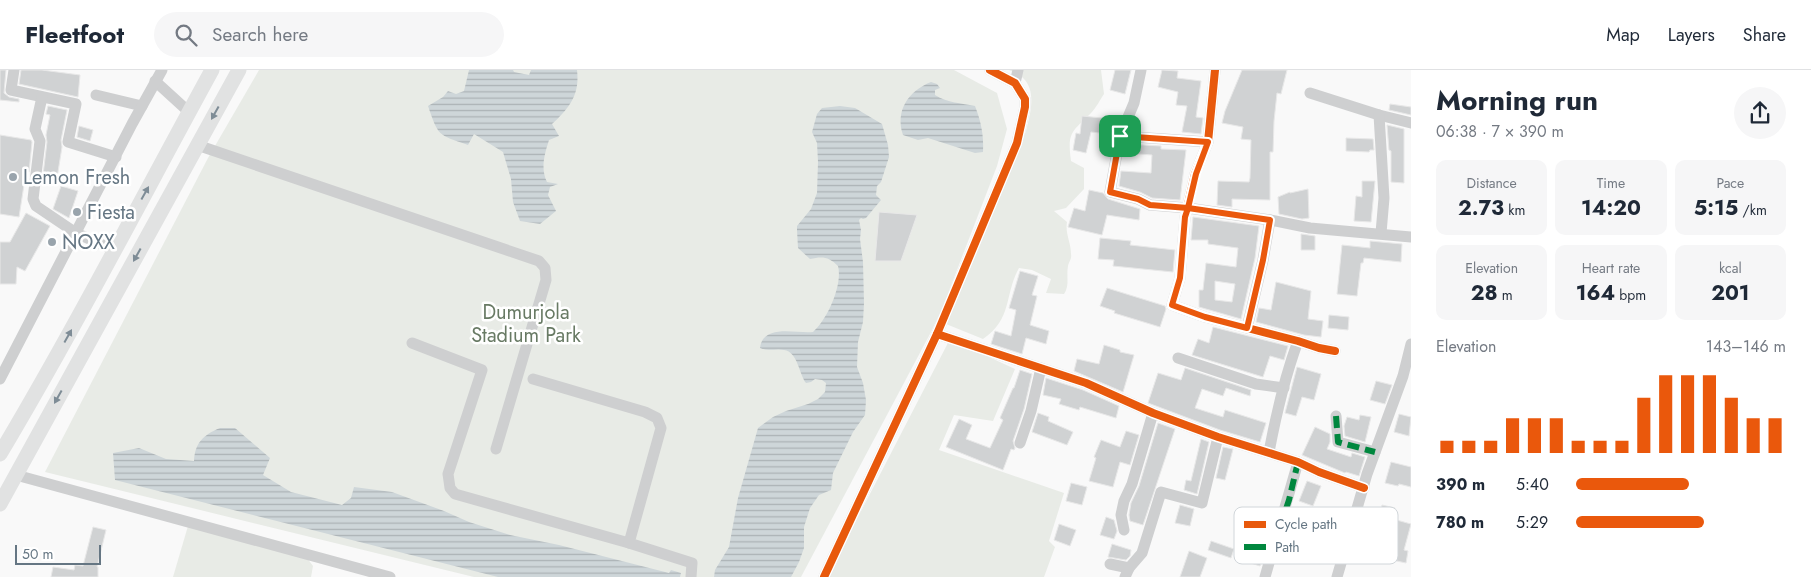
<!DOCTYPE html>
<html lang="en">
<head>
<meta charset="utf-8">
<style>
	body { margin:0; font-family:Jost,sans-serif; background:#f6f6f7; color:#1f2937; height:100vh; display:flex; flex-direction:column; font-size:19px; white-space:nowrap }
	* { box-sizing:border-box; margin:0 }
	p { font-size:16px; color:#747a83 }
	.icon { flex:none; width:28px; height:28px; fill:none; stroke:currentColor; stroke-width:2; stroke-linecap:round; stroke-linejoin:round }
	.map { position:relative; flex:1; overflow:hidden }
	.panel { display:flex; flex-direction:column; background:#fff; width:400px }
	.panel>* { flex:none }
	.scale { position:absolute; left:15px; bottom:12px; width:86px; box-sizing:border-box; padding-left:5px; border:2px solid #657683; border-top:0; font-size:14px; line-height:18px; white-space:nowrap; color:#657683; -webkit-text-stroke:4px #fff; paint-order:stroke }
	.pin { position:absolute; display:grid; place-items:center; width:42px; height:42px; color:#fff; margin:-21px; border-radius:10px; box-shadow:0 2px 8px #0006 }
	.round { display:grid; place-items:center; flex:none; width:52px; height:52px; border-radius:26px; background:#f6f6f7 }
	.headline { display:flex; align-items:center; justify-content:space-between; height:85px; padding:0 25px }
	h1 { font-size:28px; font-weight:700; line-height:38px }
	.figures { display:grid; grid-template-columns:repeat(3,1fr); gap:8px; height:85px; padding:5px 25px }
	.figures div { display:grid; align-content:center; border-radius:10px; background:#f6f6f7; text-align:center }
	.figures b { font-size:21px; font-weight:700 }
	.figures small { font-size:14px; font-weight:400 }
	.figures p { font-size:14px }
	.chart { height:140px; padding:10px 25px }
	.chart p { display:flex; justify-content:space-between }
	.chart svg { width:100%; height:90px; margin-top:5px; stroke:#ea580c; stroke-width:6 }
	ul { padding:0 25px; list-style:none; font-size:16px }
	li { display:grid; grid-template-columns:80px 60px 1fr; align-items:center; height:38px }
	li i { height:12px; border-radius:6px; background:#ea580c }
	header { display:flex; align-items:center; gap:30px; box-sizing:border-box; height:70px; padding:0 25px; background:#fff; border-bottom:1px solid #e0e1e3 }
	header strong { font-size:24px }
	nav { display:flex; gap:28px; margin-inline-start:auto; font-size:18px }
	.search { width:350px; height:45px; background:#f6f6f7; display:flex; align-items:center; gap:12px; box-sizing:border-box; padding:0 18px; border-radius:28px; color:#747a83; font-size:19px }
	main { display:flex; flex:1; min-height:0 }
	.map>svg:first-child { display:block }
	.green { fill:#e8ebe6 }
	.water { fill:url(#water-rules) }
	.building { fill:#d0d2d3; stroke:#e8e8e8; fill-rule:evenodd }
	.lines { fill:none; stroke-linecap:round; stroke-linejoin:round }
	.minor { stroke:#cecfd0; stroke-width:11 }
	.major { stroke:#e1e2e2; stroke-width:15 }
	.quiet { stroke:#00873e; stroke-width:6; stroke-dasharray:12 6; stroke-linecap:butt }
	.cycleway-casing { stroke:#fff; stroke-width:11 }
	.cycleway { stroke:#e8590c; stroke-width:8 }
	.oneway { fill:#7e8c96 }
	.route-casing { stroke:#fff; stroke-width:10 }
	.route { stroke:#ea580c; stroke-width:6 }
	.poi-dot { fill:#99a4ac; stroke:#fff; stroke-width:2 }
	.labels { text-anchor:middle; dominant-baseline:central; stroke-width:5; stroke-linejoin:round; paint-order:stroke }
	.poi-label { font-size:20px; fill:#657683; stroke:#fff; text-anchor:start }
	.park-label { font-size:20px; fill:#687a64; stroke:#fff }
	.key { fill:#fff; stroke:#d1d6da; stroke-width:1 }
	.key-label { font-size:14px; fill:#657683 }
</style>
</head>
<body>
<header>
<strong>Fleetfoot</strong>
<div class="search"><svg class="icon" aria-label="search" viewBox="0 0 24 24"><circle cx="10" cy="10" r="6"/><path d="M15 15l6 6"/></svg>Search here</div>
<nav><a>Map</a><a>Layers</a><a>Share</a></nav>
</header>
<main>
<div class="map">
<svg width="1411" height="507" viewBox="0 0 1411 507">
	<defs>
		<pattern id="water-rules" width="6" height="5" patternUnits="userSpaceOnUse" patternTransform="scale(1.25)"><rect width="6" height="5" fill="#ced6d9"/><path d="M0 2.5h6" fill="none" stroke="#abb2b5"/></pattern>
	</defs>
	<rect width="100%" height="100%" fill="#f9f9f9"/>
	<g class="green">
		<polygon points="259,0 954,0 997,23 1007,59 997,96 942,239 931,262 801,507 474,507 45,402 208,88"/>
		<path d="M1009 0H1101L1104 24C1100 30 1096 38 1091 43 1072 62 1067 62 1071 91L1084 98V119L1066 138 1054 141 1067 152C1065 164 1071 172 1071 184 1072 189 1069 191 1068 196 1066 206 1070 215 1064 224L1046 223 1051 209 1032 200 1019 198C1004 225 1013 249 983 269L946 254 1026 61C1030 45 1037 21 1023 8 1019 4 1013 2 1009 0Z"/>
		<polygon points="950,269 1015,299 993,351 954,345 939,380 1064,423 1049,471 1055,477 1044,507 827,507"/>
		<polygon points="188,456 307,488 313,496 311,507 173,507"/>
	</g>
	<g class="water">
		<path d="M469 0H513L514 2 529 5 531 0H577C580 25 569 38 552 54L559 66 549 70C545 83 540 98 547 112L558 114 550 117 548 125 556 141 540 154 520 151 513 132 511 109 503 82 474 64 468 75C437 64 439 67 428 36L443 27 448 21 456 24 464 21Z"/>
		<path d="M931 12 937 14 940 18 935 20V25C948 33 961 33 975 36 981 51 984 66 983 82L975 83 928 68 918 70 903 65C895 41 908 21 931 12Z"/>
		<path d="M840 36 855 38 882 54 888 75 889 87 881 112 877 116 876 125 881 130 866 148 863 149 861 148 859 150 861 160 860 169 863 192 864 233 863 252 858 272 857 297 863 313 866 330 865 345 853 362 833 403 831 420 819 425 810 438 804 457V478L799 492 791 507H714L715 500 729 477 738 428 758 358 773 347 786 341 808 334 818 329 825 322 826 313 822 310 815 309 811 312 806 313C799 304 798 282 784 280 776 278 768 282 760 278 763 253 797 264 813 262 827 250 843 215 838 196 829 187 823 186 810 189L798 178 797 160V156L811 139 817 123 818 92 817 73 812 62 817 44 822 38Z"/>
		<path d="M220 358H235L270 388 263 405 291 422 342 435 351 428 354 417 392 422 444 441 469 452 510 465 559 475 669 503 671 500 681 503 680 507H498L115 410 113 383 139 378 166 389 194 391C195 373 203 365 220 358Z"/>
	</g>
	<g class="building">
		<polygon points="0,0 6,0 4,23 9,27 19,29 19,32 0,30"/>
		<polygon points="21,0 42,0 80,5 78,27 19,14"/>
		<polygon points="1115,0 1131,0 1125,24 1110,20"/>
		<polygon points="1162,0 1178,1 1177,8 1201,11 1196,47 1203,48 1201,64 1182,62 1187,36 1176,35 1178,22 1158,17"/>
		<polygon points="1242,0 1287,0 1281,24 1277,23 1274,51 1273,82 1270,82 1270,130 1232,129 1232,137 1217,135 1218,111 1249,112 1250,108 1251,70 1241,69 1243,57 1222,53 1225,41"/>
		<polygon points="1390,34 1411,37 1411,45 1389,40"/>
		<polygon points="48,36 67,40 61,70 62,77 57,108 43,105 47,72 46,65 50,45 46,44"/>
		<polygon points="1082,46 1102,48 1100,63 1091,62 1086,83 1073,80 1076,63 1080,64"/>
		<polygon points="1387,55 1404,59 1404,113 1391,112 1391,81 1389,80"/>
		<polygon points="79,56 93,60 90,71 77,67"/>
		<polygon points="0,65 31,70 32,72 29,102 26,102 19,147 0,144"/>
		<polygon points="1346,68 1373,69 1374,80 1370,80 1369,82 1346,81"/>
		<polygon points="1126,74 1161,76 1161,79 1186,80 1180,130 1152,128 1140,122 1119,116 1121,101 1151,103 1152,85 1125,83"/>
		<polygon points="1362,111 1375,111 1371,152 1354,151 1356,126 1362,127"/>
		<polygon points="61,116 78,121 69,148 53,139"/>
		<polygon points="1308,119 1309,148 1302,149 1279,144 1278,127 1290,122 1290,123"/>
		<polygon points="1089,120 1103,123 1108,129 1140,139 1139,150 1107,145 1102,165 1068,157 1074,138 1085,141"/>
		<polygon points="879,142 917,145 901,191 875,191"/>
		<polygon points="26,143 50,156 25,201 17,197 16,214 0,214 0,172 10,172"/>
		<path d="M1193 147 1259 156 1255 188 1241 249 1199 237V220H1203L1206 193 1236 197 1238 178 1208 174V170H1191ZM1215 211 1235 214 1232 232 1215 230Z"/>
		<polygon points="1301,164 1315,166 1315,180 1301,180"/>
		<polygon points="1100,168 1131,171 1130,175 1175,180 1173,202 1113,196 1114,190 1098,189"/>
		<polygon points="1370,171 1402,174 1401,192 1364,188 1363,193 1361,193 1357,226 1337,224 1342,175 1370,178"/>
		<polygon points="1020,201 1038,206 1032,225 1037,226 1030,255 1049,261 1046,274 1026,268 1022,284 991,274 995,261 1011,266 1016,240 1009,238"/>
		<polygon points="1276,212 1311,221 1308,249 1323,251 1321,267 1304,265 1256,252 1259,238 1271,240"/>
		<polygon points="1107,218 1165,236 1166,239 1160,257 1114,243 1115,241 1100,236"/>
		<polygon points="1329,245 1349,247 1348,260 1328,258"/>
		<polygon points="1213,257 1288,276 1284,290 1270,286 1263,307 1192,285 1198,269 1209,273"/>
		<polygon points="1104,275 1120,280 1120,282 1134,285 1123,322 1074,301 1077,289 1099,294"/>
		<polygon points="1297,297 1321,304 1314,330 1302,327 1296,346 1285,343"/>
		<polygon points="1185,298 1251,320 1250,326 1226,318 1223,326 1202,319 1195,338 1223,347 1225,340 1266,353 1260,372 1220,360 1148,333 1158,303 1181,310"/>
		<polygon points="1020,300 1032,304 1024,339 1013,371 1015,378 1014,380 1011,379 1003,400 946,377 959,349 972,355 966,369 990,378 1003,350 1000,348 1013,318 1014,318"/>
		<polygon points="1046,308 1083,320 1119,336 1116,348 1080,337 1079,340 1059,334 1061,329 1043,325"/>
		<polygon points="1376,311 1392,315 1385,334 1370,330"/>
		<polygon points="1038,343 1049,347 1048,351 1073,362 1067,375 1032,362"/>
		<polygon points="1399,344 1411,347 1409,366 1394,362"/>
		<polygon points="1360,345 1371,347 1365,372 1345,366 1344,356 1347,347 1359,350"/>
		<polygon points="1158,353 1175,359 1143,455 1130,451 1129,445 1131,433 1139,416"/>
		<polygon points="1315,357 1330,364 1330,372 1327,379 1351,387 1352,383 1365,387 1359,406 1346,402 1345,403 1302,385"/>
		<polygon points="1126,361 1139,365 1130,395 1120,392 1113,417 1089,411 1096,388 1094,387 1101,370 1120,377"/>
		<polygon points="1201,369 1209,372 1197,424 1184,420 1186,410 1191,411"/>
		<polygon points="1223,377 1233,379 1225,410 1216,408"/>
		<polygon points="1391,392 1411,397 1411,417 1399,414 1398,416 1385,413"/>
		<polygon points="1307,411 1321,416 1313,436 1299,431"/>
		<polygon points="1071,413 1087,417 1082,435 1066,431"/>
		<polygon points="1180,435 1194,439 1190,456 1175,453"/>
		<polygon points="1382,435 1395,438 1393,449 1411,454 1404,480 1408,481 1406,493 1383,488 1392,459 1378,456"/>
		<polygon points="1106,447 1114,450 1117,461 1114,469 1100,465"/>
		<polygon points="1059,454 1076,460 1070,476 1054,470"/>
		<polygon points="93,457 106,460 97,497 98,497 98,507 51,507 53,497 74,500 75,495 83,496"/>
		<polygon points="1211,471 1234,479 1231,488 1208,480"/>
		<polygon points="1112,474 1131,480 1130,486 1126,490 1108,487"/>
		<polygon points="1239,476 1264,484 1260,496 1235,488"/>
		<polygon points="1189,481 1207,488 1200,507 1180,507"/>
	</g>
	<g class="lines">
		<g class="minor">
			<polyline points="14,0 11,20 76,34 68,72 116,87"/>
			<polyline points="1141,0 1134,33 1120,66 1110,122 1138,129 1150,135 1188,138 1270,150 1263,190 1247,258"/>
			<polyline points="1215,0 1208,72 1195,104 1185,147 1180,208 1172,235 1205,247 1298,271 1319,278 1335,281"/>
			<polyline points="155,11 189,42"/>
			<polyline points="1015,13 1018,0"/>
			<polyline points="1310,23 1379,45 1411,53"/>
			<polyline points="96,25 142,36"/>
			<polyline points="42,27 35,59 40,71 33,129 36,136 76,163 114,180"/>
			<polyline points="1379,45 1384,128 1381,163"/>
			<polyline points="1120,66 1208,72"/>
			<polyline points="197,75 539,191 545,198 546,210 496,379"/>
			<polyline points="1270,150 1310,158 1411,167"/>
			<polyline points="937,264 1086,313 1153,343 1218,367 1298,392 1319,402 1364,418"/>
			<polyline points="412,273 482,300 448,404 450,418 455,424 629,473"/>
			<polyline points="1178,288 1256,314 1284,318"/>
			<polyline points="0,309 132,54 162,0"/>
			<polyline points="533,309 645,342 657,348 661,358 629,473 692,493 691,507"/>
			<polyline points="1336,346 1338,372 1375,382"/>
			<polyline points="1020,373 1031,341 1041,298"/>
			<path d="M1269 382C1276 345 1285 306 1298 271"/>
			<polyline points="16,405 390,507"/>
			<polyline points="1124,460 1121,445 1124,431 1132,414 1153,343"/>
			<polyline points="1110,494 1129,498"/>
			<polyline points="824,507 937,264 1017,73 1025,37 1025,29 1015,13 990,0"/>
			<polyline points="1125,507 1129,498 1142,483 1161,422 1202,433 1218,367"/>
			<polyline points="1265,507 1298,392"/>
			<polyline points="1337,507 1367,404 1403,306 1411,274"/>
		</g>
		<g class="major">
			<path d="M0 384C75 258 142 128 212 0"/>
			<polyline points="0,434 239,0"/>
		</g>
		<g class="quiet">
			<polyline points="1336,346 1338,372 1375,382"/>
			<polyline points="1269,489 1289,430 1298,392"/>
		</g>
		<defs>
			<g id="cycleway">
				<polyline points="1215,0 1208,72 1195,104 1185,147 1180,208 1172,235 1205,247 1298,271 1319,278 1335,281"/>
				<polyline points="937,264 1086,313 1153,343 1218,367 1298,392 1319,402 1364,418"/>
				<polyline points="824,507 937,264 1017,73 1025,37 1025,29 1015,13 990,0"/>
			</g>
		</defs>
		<use href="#cycleway" class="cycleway-casing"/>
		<use href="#cycleway" class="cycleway"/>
	</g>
	<defs><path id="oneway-solid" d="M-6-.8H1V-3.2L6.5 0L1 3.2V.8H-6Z" transform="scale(1.25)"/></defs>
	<g class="oneway">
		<use href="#oneway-solid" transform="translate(215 43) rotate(119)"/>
		<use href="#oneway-solid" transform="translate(145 123) rotate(-61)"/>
		<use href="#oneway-solid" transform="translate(137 185) rotate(119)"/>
		<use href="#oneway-solid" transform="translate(68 266) rotate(-61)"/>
		<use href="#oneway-solid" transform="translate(58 327) rotate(119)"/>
	</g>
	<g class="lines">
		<defs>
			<polyline id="route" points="1120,66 1110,122 1138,129 1150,135 1188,138 1185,147 1180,208 1172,235 1205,247 1247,258 1263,190 1270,150 1188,138 1196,104 1208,72 1120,66"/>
		</defs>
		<use href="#route" class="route-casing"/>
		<use href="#route" class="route"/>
	</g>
	<g class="poi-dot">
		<circle cx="13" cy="107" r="5"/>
		<circle cx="77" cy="142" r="5"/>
		<circle cx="52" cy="172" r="5"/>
	</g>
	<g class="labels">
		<g class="poi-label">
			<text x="23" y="107">Lemon Fresh</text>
			<text x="87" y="142">Fiesta</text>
			<text x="62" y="172">NOXX</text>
		</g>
		<g class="park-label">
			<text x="526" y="242">Dumurjola<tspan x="526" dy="23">Stadium Park</tspan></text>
		</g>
	</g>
	<rect x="1234" y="437" width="164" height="57" rx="8" class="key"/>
	<rect x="1244" y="451" width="22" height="7" fill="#e8590c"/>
	<rect x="1244" y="474" width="22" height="6" fill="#00873e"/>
	<g class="key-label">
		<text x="1275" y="459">Cycle path</text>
		<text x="1275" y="482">Path</text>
	</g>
</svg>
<div class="scale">50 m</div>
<div class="pin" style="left:1120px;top:66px;background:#1e9e55"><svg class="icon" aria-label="arrive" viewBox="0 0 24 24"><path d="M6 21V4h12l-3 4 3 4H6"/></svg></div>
</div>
<section class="panel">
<div class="headline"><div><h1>Morning run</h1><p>06:38 · 7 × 390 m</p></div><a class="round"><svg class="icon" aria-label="share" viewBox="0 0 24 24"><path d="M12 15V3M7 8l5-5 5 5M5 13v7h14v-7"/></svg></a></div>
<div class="figures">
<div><p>Distance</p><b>2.73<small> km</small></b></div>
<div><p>Time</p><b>14:20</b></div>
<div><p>Pace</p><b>5:15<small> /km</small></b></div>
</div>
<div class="figures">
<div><p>Elevation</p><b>28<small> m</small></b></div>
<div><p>Heart rate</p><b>164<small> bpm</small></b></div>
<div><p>kcal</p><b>201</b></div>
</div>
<div class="chart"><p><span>Elevation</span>143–146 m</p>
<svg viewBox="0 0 160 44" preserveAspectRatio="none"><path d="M5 44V38M15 44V38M25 44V38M35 44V27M45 44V27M55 44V27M65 44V38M75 44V38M85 44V38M95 44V17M105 44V6M115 44V6M125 44V6M135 44V17M145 44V27M155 44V27"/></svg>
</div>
<ul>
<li><b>390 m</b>5:40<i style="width:54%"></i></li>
<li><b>780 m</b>5:29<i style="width:61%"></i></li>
</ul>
</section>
</main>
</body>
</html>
